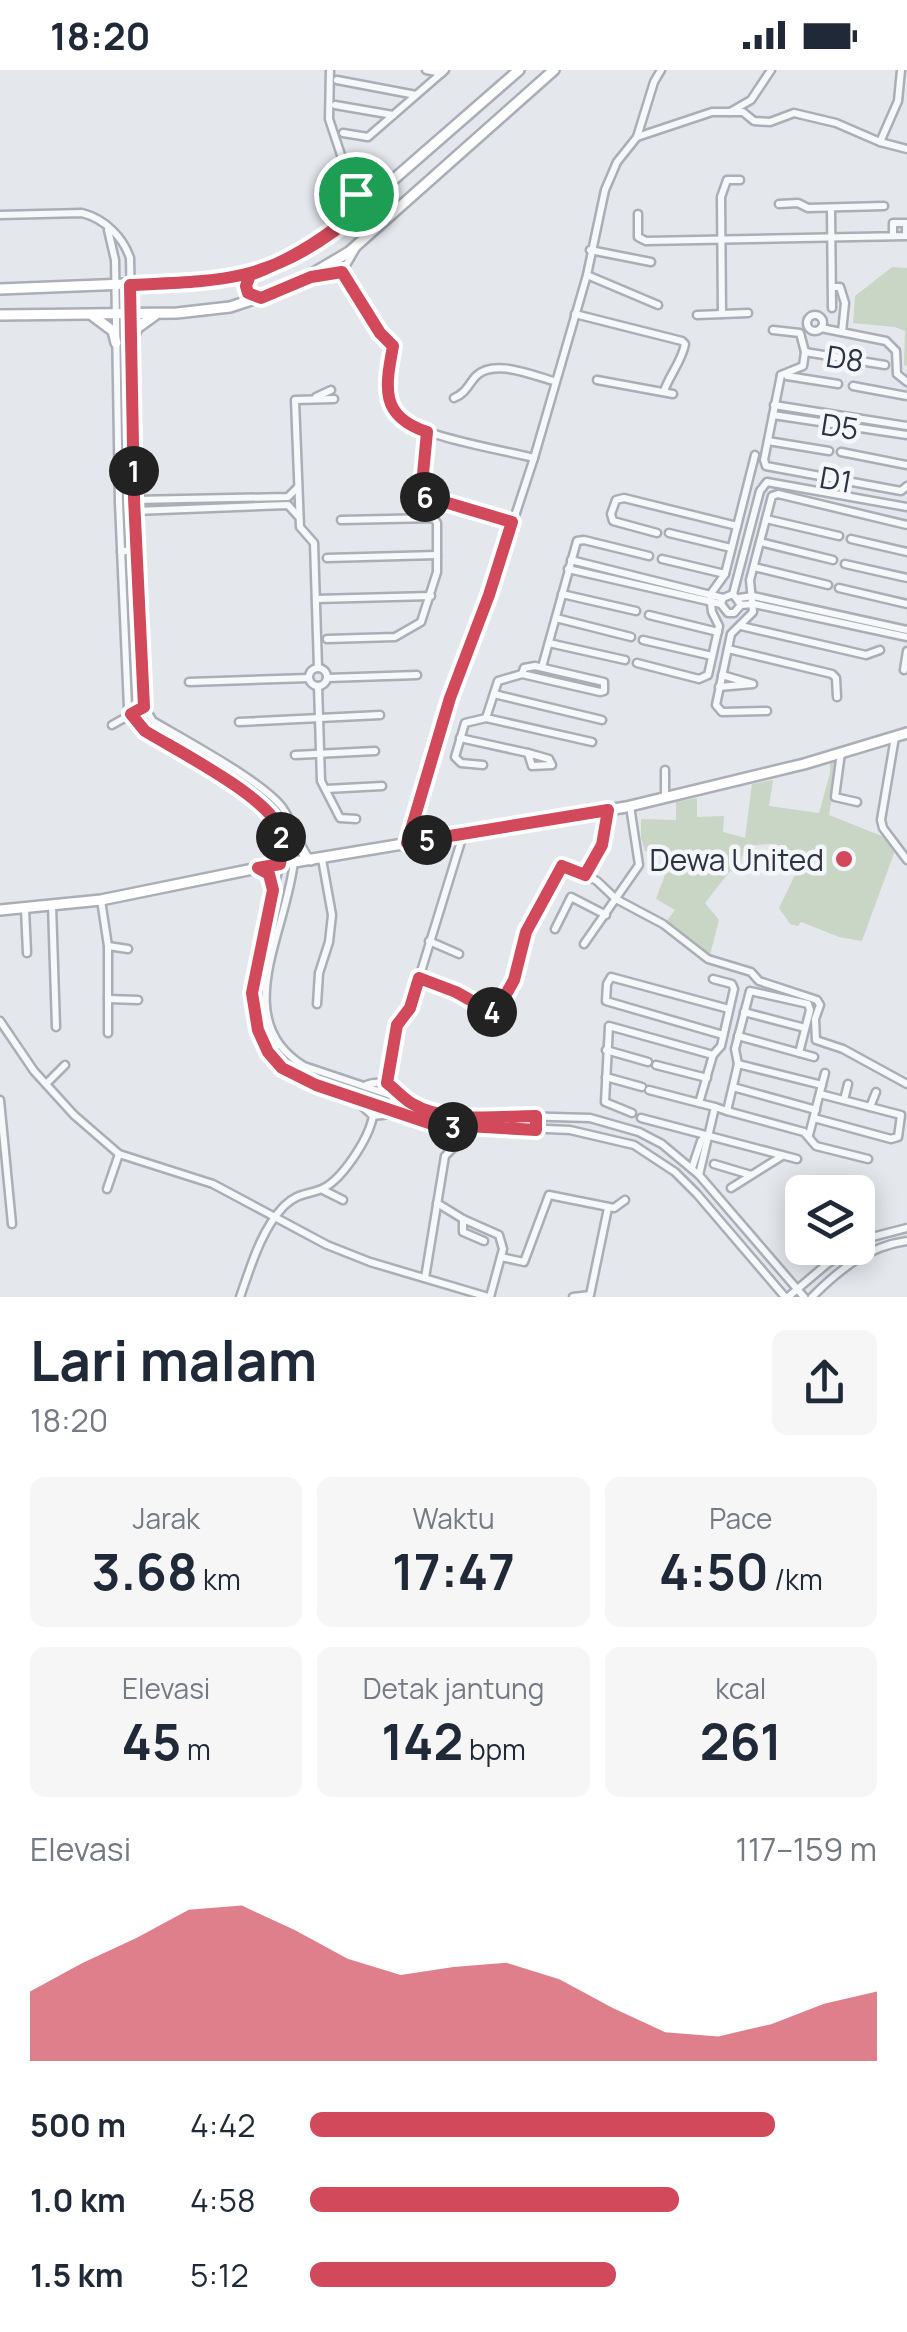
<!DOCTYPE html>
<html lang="id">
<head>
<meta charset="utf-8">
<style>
	body { margin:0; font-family:Manrope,sans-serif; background:#f6f6f7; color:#1f2937; height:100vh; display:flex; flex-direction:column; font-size:38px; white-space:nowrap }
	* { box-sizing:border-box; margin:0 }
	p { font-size:32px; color:#747a83 }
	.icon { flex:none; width:55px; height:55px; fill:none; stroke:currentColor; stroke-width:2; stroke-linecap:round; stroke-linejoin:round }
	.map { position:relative; height:1227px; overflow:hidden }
	.side { display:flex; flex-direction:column; background:#fff; flex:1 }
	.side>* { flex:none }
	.fabs { position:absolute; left:785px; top:1105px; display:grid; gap:20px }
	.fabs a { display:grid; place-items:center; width:90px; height:90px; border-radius:15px; background:#fff; box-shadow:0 5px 25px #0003; font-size:50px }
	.pin { position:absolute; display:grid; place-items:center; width:85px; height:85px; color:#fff; margin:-42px; border:5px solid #fff; border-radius:50%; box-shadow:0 2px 10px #0007 }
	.km { position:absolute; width:50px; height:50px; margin:-25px; border-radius:50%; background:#222; color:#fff; font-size:28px; line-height:50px; text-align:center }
	.round { display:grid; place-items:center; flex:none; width:105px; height:105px; border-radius:15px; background:#f6f6f7 }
	.summary { display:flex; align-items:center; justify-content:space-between; height:170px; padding:0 30px }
	h1 { font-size:55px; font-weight:700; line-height:75px }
	.figures { display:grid; grid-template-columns:repeat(3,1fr); gap:15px; height:170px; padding:10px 30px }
	.figures div { display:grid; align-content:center; border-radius:15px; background:#f6f6f7; text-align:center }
	.figures b { font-size:50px; font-weight:700 }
	.figures small { font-size:28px; font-weight:400 }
	.figures p { font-size:28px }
	.chart { height:280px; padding:20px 30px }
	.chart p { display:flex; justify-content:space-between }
	.chart svg { width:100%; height:180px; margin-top:10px; fill:#d1495b; opacity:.7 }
	ul { padding:0 30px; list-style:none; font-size:32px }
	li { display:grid; grid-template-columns:160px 120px 1fr; align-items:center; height:75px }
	li i { height:25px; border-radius:12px; background:#d1495b }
	.status { display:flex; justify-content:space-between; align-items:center; height:70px; padding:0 50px; background:#fff; direction:ltr }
	.status svg { height:28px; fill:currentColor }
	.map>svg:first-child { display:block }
	.green { fill:#c9d6c5 }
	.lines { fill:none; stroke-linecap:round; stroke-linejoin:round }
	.street-casing { stroke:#a9aeb7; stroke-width:11 }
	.secondary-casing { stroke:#a9aeb7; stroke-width:14 }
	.street { stroke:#f7f8fa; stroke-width:6 }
	.secondary { stroke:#fff; stroke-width:9 }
	.route-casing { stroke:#fff; stroke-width:20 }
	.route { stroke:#d1495b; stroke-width:12 }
	.poi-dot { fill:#d1495b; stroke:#f4f6f9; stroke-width:4 }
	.labels { text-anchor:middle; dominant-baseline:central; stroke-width:9; stroke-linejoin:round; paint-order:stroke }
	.street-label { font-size:30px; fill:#2b3445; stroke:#f4f6f9 }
	.poi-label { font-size:30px; fill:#2b3445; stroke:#f4f6f9; text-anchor:end }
</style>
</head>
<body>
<div class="status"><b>18:20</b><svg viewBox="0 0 49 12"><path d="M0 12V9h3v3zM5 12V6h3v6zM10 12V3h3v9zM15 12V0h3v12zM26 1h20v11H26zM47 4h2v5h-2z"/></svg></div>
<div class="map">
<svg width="907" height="1227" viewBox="0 0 907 1227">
	<rect width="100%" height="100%" fill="#e4e7ec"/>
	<g class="green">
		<polygon points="892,197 907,198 907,296 904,295 905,261 895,257 853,253 855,226"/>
		<polygon points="839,688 829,745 892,770 897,775 862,871 839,867 801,852 798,856 790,854 779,838 797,801 796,784 771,774 745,776 737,804 730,801 705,833 719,850 710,885 666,852 675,840 656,829 669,794 668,784 645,781 641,768 641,749 676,750 676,732 697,728 697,747 724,746 723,762 745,768 752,714 773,710 769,736 819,743 830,703 830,690"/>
	</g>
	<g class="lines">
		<defs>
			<g id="street">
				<polyline points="330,0 329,49 350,112 337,146"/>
				<polyline points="426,0 442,3"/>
				<polyline points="337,10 416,25"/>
				<polyline points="335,35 393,45"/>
				<polyline points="730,42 751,30 771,0"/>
				<polyline points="343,63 368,67 445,0"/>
				<polyline points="637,67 712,42 743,42 754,51 770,52 794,43 836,53 880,72 907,79"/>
				<polyline points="880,72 898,31 901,0"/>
				<polyline points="351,113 365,122 380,118"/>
				<polyline points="349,120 359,130 355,139"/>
				<polyline points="779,134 798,133 808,138 884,136"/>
				<polyline points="831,138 832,238"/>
				<polyline points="638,144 638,167 646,171 906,166 906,153 893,153 893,166"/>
				<path d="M0 145 82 143C105 149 123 167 130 188L135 429 144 637 153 651C185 670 262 711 282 737 333 805 206 937 304 996L447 1044 590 1048 639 1062 662 1074 699 1105 804 1227"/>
				<path d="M108 160 115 190 119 433 128 637C156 692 269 709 281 768 285 785 277 803 273 820 258 884 230 966 298 1007L432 1054 570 1060 634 1075 675 1102 697 1124 785 1227"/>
				<polyline points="590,180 651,192"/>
				<path d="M342 202 380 263 393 277C389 296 384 321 393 340 404 365 505 380 534 388"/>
				<polyline points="587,205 658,235"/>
				<polyline points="311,207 342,202 356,178"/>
				<polyline points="832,217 840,217 845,233 842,262"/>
				<path d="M575 244 682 271 685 274C682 291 670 304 664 321"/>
				<polyline points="722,244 721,127 727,110 740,110"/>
				<polyline points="697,245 748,243"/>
				<circle cx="815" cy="253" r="8"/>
				<polyline points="821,258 886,271 896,281 897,304 907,312"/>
				<polyline points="773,260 800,263 805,282 803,296 781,305"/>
				<polyline points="805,282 885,295"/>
				<polyline points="781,305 764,390 766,396 901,421 907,416"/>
				<polyline points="787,306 838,314"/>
				<polyline points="597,310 673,324"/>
				<polyline points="853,316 907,326"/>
				<polyline points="316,327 331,320"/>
				<path d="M454 328C466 323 468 315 476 306 494 288 534 306 554 311"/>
				<polyline points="774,335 907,356"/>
				<polyline points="773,345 907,365"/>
				<polyline points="427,362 421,425 512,452"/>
				<polyline points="768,371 829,381"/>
				<polyline points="841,382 907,395"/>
				<polyline points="134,430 288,427 297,418"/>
				<polyline points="135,441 288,435 298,446"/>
				<polyline points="766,449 839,466"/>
				<polyline points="657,463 613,451 611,444 616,430 624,428 737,456"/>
				<polyline points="669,463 731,478"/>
				<polyline points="851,469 907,482"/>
				<polyline points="760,472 833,490"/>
				<polyline points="121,482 129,480 132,442"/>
				<polyline points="327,488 437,485"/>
				<polyline points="662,489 725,504"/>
				<polyline points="571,490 723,528"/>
				<polyline points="845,494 907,508"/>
				<polyline points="754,497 828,515"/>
				<polyline points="568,499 721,534"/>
				<polyline points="839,518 907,534"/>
				<polyline points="562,524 636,541"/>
				<polyline points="733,524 760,421 767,412 907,437"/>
				<polyline points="739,528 753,526 907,560"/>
				<polyline points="316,529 431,526"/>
				<polyline points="741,535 733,524 723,528 721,534 728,543 734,543 741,535 754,534 907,567"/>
				<polyline points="649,545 718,562"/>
				<polyline points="556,548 631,567"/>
				<polyline points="741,556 866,585 880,580"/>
				<polyline points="327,569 395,567 421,552 437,502 437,453 434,448 341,450"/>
				<polyline points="643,570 712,586"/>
				<polyline points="549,573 625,590"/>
				<polyline points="728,579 832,604 836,608 837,627"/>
				<polyline points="637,593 699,609 708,605 719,556 712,542 710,525 725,504 755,385"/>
				<polyline points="542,597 577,471 584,470 649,486"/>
				<polyline points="318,598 314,473 300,457 295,330 334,329"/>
				<circle cx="318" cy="607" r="9"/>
				<polyline points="904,600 907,581"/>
				<polyline points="327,608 417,605"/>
				<polyline points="189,612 309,608"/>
				<polyline points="318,616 321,711 340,748 356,749"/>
				<polyline points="719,617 753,614 722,605"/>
				<polyline points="494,624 602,650"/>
				<polyline points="767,641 722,642 716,635 731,564 753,542 750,510 772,426 778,424 907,455"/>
				<polyline points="486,648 592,672"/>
				<polyline points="239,652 380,645"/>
				<polyline points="112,655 144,637"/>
				<polyline points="895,667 881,750 883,758 907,790"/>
				<polyline points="460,668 528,683"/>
				<polygon points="528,683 549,689 552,695 532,696"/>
				<polyline points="841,683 835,727 857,732"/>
				<polyline points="295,685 375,681"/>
				<polyline points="483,695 461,693 455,687 465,653 486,648 498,611 522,604 600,622 604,621 604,612 535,596 524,598 522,604"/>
				<polyline points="326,719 382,716"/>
				<polyline points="665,728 665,700"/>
				<polyline points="407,773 449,628 489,525 534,388 587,205 605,120 617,92 637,67 654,12 661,0"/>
				<polyline points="585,805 602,775 608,741"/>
				<polyline points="101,830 108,876 108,963"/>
				<polyline points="52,835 56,957"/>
				<polyline points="25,838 27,883"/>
				<polyline points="555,859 571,827 606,845"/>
				<polyline points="429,871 459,884"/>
				<polyline points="584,874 639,795 630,736"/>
				<polyline points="108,876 128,879"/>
				<polyline points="419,908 456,922 495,945"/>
				<polyline points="108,929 138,930"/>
				<polyline points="317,934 319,903 329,872 332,845 322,789"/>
				<polyline points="744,942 805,958"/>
				<polyline points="0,951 34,1001 74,1045 119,1084 213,1114 327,1175 370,1192 488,1227"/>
				<polyline points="488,959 514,910 526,863 562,796 567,795 597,811 616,829 663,854 708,889 751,902 759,911 817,930 820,935 815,949 816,970 843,979 907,1014"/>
				<polyline points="723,965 606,931 607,914 611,907 729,939"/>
				<polyline points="738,966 814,987"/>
				<polyline points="279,975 272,976 283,995"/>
				<polyline points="606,980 648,992"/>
				<polyline points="738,994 822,1015"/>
				<polyline points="656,995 707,1008"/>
				<polyline points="606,1007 642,1017"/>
				<polyline points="387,1013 397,955 411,934 463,765"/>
				<polyline points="46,1014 65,995"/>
				<path d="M366 1015C381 1009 396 1016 406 1029"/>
				<polyline points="733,1017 816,1040"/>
				<polyline points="649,1020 699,1033"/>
				<polyline points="359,1027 361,1035 373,1046 399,1043"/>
				<polyline points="0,1030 12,1154"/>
				<polyline points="844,1030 848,1014"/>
				<polyline points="715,1037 727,1041 738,994 735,979 750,921 808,934 810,940 799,983"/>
				<polyline points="870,1037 876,1022"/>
				<polyline points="727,1041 804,1062 816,1076 868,1089"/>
				<polyline points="632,1043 605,1032 609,956 713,985"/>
				<polyline points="641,1048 797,1089"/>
				<polyline points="814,1048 891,1069 898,1067 901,1045 820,1024"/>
				<polyline points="809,1065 825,1003"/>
				<polyline points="714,1094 751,1105"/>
				<polyline points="692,1098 701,1071 706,1066"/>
				<polyline points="699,1105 715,1037 699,1033 713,985 721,976 734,919 732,914 713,909"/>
				<polyline points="731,1118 782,1086"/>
				<polyline points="107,1119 119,1084"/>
				<polyline points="323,1120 343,1130"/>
				<polyline points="437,1133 463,1149 463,1162 484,1171"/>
				<polyline points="463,1149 499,1165 503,1179 490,1227"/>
				<polyline points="858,1174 872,1167 907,1158"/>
				<polyline points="501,1187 524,1192 549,1125 614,1138 625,1130"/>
				<polyline points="425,1208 445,1086 454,1077 461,1058"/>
				<path d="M240 1227C251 1196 261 1160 284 1136 296 1124 305 1125 319 1120 341 1113 369 1068 373 1046"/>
				<polyline points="573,1227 590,1225 608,1138"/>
				<polyline points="788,1227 827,1194 851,1178"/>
				<path d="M812 1227C839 1200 868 1176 907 1171"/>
			</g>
			<g id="secondary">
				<polyline points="250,205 245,216 248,223 258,228"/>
				<polyline points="0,219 227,210 277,195 339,157 519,0"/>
				<polyline points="0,245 177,243 230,237 288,218 349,182 554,0"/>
				<polyline points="93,246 113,261 116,273"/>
				<polyline points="131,272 137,258 155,245"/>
				<polyline points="295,767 306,787 311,790"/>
				<polyline points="261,798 269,805 273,820"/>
				<polyline points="0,840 101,830 258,798 626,737 804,694 907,663"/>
			</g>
		</defs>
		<use href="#street" class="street-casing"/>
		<use href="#secondary" class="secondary-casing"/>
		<use href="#street" class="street"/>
		<use href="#secondary" class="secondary"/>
	</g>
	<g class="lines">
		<defs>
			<path id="route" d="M356 124C360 141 346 152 333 162 262 213 214 211 130 215L134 428 144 637 131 644 145 661C176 680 264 725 278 756 283 769 283 781 280 794L258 798 269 804 273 820 252 923 258 960 268 982 282 998 316 1015 432 1054 536 1060V1046C498 1046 445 1054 411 1033 403 1028 395 1019 387 1013L397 955 410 938 419 908 456 922 495 944 514 910 526 862 562 796 585 805 602 775 608 740 407 773 450 628 489 525 512 452 421 425 427 362C380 346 385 319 393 276L380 263 342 202 311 207 261 228 248 223 246 216 250 205C305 185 344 153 387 116L365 122 350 112 348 120 356 124"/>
		</defs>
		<use href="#route" class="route-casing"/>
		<use href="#route" class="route"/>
	</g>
	<circle class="poi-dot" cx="844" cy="789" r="10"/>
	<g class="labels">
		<g class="street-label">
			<text transform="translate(845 288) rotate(9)">D8</text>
			<text transform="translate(840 356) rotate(9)">D5</text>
			<text transform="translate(836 409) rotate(10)">D1</text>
		</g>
		<g class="poi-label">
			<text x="824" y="789">Dewa United</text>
		</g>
	</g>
</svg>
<div class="fabs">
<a><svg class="icon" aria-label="layers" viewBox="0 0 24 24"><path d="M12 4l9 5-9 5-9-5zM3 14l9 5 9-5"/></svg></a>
</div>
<div class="pin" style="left:356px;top:124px;background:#1e9e55"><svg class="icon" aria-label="arrive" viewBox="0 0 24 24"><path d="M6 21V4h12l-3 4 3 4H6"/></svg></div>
<b class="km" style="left:134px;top:401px">1</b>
<b class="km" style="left:281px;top:767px">2</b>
<b class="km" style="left:453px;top:1057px">3</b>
<b class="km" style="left:492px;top:942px">4</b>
<b class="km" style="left:427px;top:770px">5</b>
<b class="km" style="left:425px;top:427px">6</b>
</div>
<section class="side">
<div class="summary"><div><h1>Lari malam</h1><p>18:20</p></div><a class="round"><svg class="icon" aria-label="share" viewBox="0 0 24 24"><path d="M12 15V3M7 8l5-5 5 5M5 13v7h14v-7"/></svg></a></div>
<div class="figures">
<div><p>Jarak</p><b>3.68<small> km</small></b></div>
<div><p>Waktu</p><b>17:47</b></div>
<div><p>Pace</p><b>4:50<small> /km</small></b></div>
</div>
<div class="figures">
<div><p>Elevasi</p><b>45<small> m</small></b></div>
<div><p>Detak jantung</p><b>142<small> bpm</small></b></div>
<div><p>kcal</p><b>261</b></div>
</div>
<div class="chart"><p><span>Elevasi</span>117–159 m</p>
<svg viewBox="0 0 160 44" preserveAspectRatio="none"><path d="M0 44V27L10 20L20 14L30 7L40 6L50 12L60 19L70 23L80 21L90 20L100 24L110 31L120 37L130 38L140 35L150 30L160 27V44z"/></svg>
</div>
<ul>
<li><b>500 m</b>4:42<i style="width:82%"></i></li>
<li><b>1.0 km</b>4:58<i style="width:65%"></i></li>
<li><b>1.5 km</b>5:12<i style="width:54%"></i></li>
</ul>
</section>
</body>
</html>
